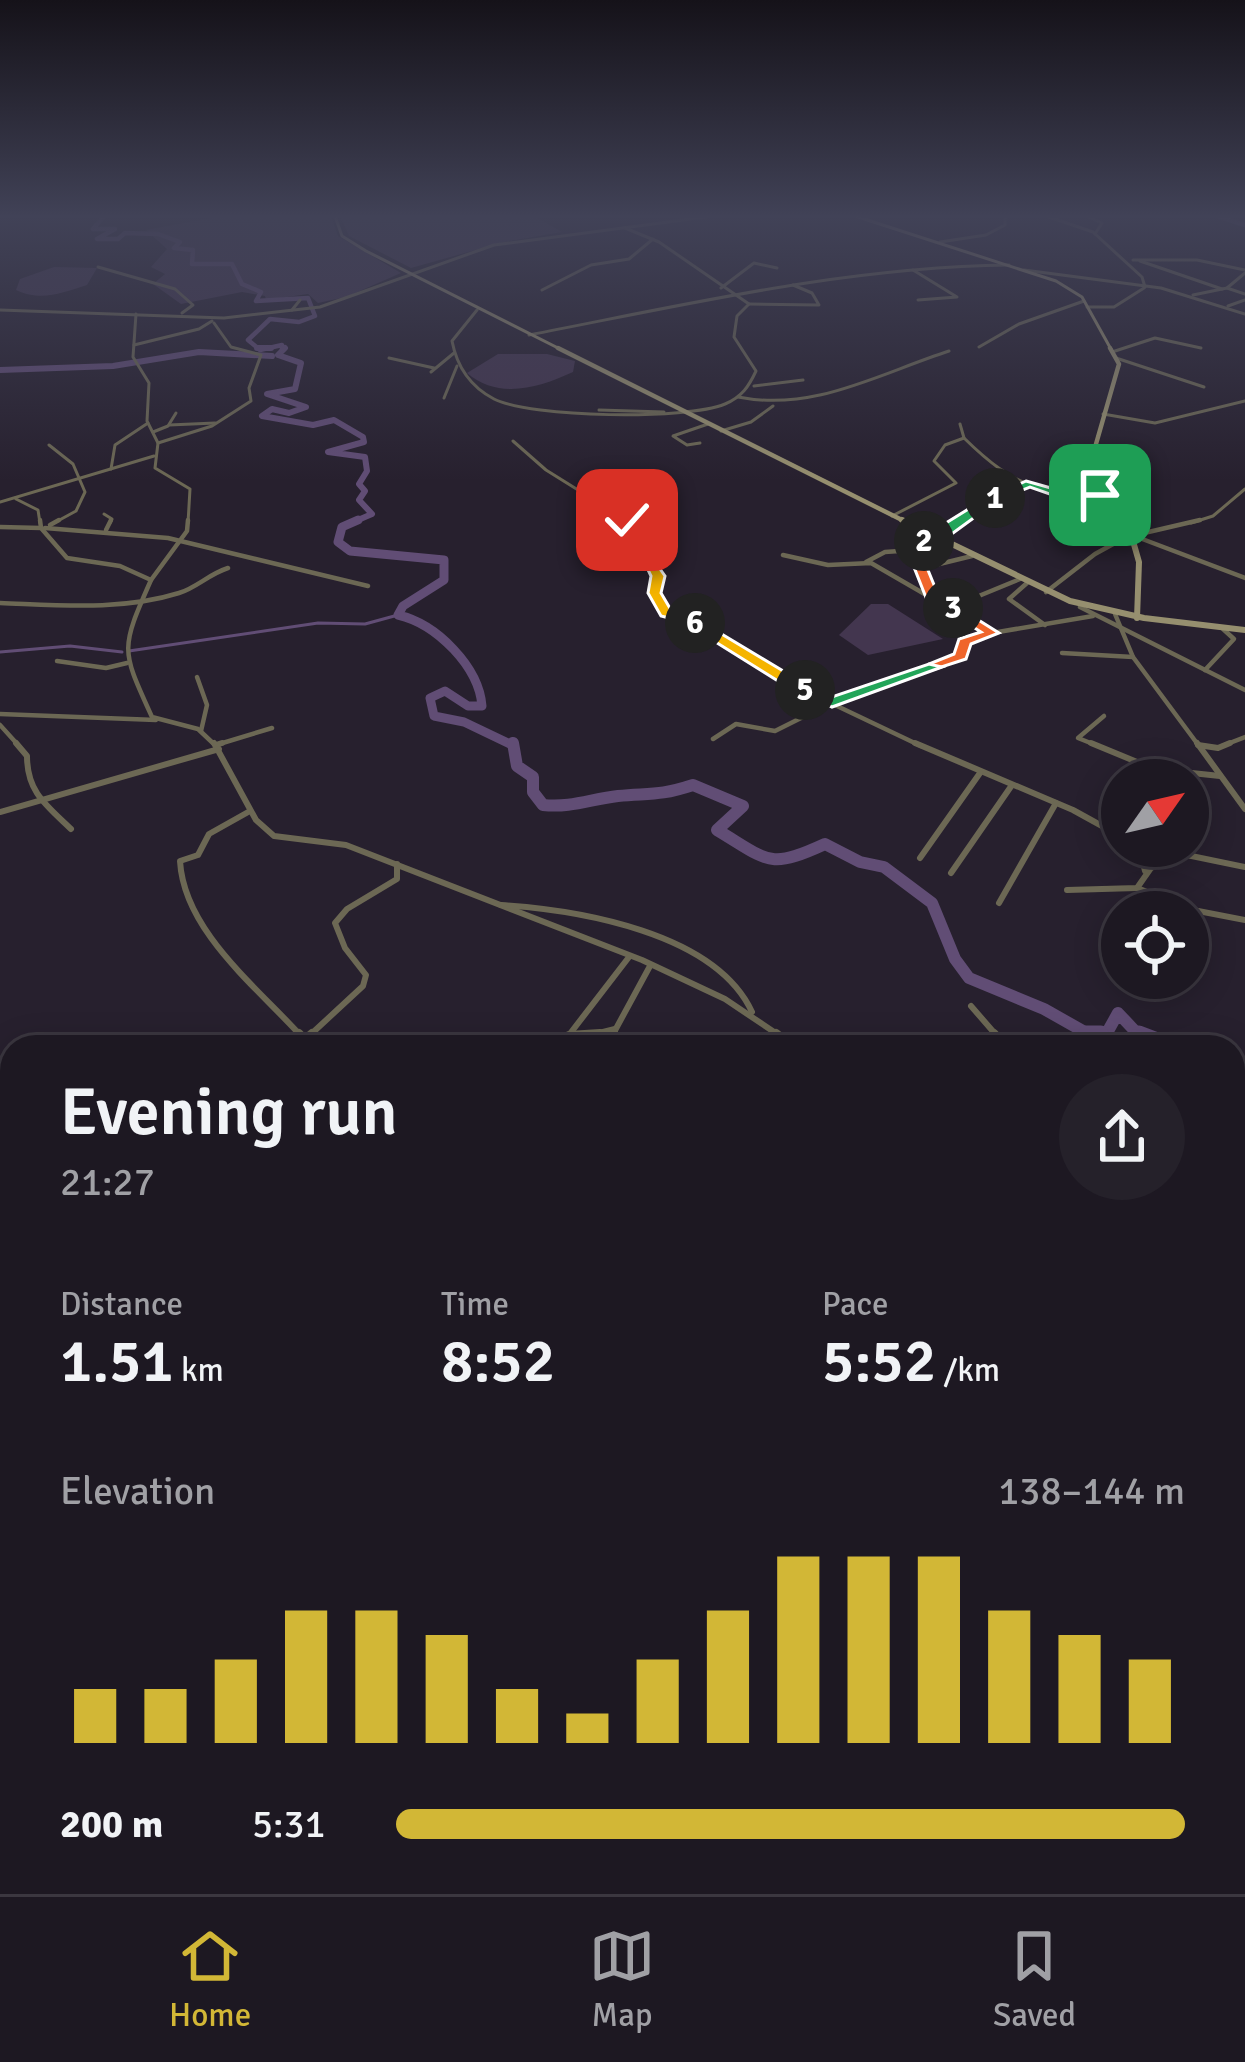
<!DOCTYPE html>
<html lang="en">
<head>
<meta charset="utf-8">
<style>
	body { margin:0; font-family:Signika,sans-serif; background:#25212a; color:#f1f3f6; height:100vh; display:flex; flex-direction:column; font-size:45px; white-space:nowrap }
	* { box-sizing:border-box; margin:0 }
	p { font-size:39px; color:#a0a0a5 }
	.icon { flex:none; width:66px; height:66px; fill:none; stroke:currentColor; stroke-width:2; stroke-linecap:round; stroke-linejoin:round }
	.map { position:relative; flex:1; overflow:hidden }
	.drawer { position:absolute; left:0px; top:1035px; width:1245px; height:861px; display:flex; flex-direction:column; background:#1d1822; border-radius:36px 36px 0 0; box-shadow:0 6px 30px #0003,0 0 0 3px #3b3740 }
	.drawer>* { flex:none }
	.needle { width:78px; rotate:56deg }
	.buttons { position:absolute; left:1101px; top:759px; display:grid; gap:24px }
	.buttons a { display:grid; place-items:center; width:108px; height:108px; border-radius:50%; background:#1d1822; box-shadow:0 6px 30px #0003,0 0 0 3px #3b3740; font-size:60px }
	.pin { position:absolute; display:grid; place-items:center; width:102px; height:102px; color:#fff; margin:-51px; border-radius:24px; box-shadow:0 6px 18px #0006 }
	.km { position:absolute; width:60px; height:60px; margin:-30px; border-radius:50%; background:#222; color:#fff; font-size:33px; line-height:60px; text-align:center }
	.round { display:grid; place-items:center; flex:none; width:126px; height:126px; border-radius:63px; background:#25212a }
	.headline { display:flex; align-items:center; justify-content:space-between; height:204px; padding:0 60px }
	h1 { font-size:66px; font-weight:600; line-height:90px }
	.figures { display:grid; grid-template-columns:repeat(3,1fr); gap:18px; height:204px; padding:12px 60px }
	.figures div { display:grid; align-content:center }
	.figures b { font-size:60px; font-weight:600 }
	.figures small { font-size:33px; font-weight:400 }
	.figures p { font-size:33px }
	.chart { height:336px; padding:24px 60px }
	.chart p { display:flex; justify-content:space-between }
	.chart svg { width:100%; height:216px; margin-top:12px; stroke:#d2b736; stroke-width:6 }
	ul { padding:0 60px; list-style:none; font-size:39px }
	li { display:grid; grid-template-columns:192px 144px 1fr; align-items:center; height:90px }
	li i { height:30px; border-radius:15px; background:#d2b736 }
	.tabs { display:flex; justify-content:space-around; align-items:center; height:168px; border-top:3px solid #3b3740; background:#1d1822; font-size:33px; color:#a0a0a5 }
	.tabs a { display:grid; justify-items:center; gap:6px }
	.tabs .on { color:#d2b736 }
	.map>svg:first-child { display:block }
	.green { fill:#43364f }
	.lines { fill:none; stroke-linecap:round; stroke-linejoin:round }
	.stream { stroke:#614d75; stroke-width:3 }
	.river-far4 { stroke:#614d75; stroke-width:4.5 }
	.river-far3 { stroke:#614d75; stroke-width:6 }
	.river-far2 { stroke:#614d75; stroke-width:9 }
	.river-far1 { stroke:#614d75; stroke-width:12 }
	.river { stroke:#614d75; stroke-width:15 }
	.street-far4 { stroke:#6c6854; stroke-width:3 }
	.street-far3 { stroke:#6c6854; stroke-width:4.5 }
	.street-far2 { stroke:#6c6854; stroke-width:6 }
	.street-far1 { stroke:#6c6854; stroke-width:8 }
	.street { stroke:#6c6854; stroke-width:9 }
	.secondary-far3 { stroke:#968f6f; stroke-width:3 }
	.secondary-far2 { stroke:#968f6f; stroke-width:4.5 }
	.secondary-far1 { stroke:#968f6f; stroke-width:6 }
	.secondary { stroke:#968f6f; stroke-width:12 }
	.split-1 { fill:#22a559; stroke:#fff; stroke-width:3 }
	.split-2 { fill:#22a559; stroke:#fff; stroke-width:3 }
	.split-3 { fill:#f0652b; stroke:#fff; stroke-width:3 }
	.split-4 { fill:#f0652b; stroke:#fff; stroke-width:3 }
	.split-5 { fill:#22a559; stroke:#fff; stroke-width:3 }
	.split-6 { fill:#f5b400; stroke:#fff; stroke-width:3 }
	.split-7 { fill:#f5b400; stroke:#fff; stroke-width:3 }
	.split-8 { fill:#f5b400; stroke:#fff; stroke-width:3 }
</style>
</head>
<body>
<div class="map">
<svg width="1245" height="1894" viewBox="0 0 1245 1894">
	<rect width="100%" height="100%" fill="#27202e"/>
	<g class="green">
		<polygon points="221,216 331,216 338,236 401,273 346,297 318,303 308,294 266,300 265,296 242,292 181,304 153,284 165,274 151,267 167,249 146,230"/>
		<polygon points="340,216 534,216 562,232 504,242 411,268 349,236"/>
		<path d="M54 267 97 268 87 285C61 293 42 302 16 290L20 279Z"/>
		<path d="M498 354H547L575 361 573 372C538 388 499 400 467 373Z"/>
		<polygon points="871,604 888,604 943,639 868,655 839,635"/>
	</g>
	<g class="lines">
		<g class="stream">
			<polyline points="129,651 318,623 365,624 398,615"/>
			<polyline points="0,652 70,646 122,652"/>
		</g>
		<g class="river-far4">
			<polyline points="104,216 93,229 115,229 97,239 118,239 125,233 158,234 180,242 174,248 193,250 192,264 232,264 242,284 261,292 256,301 308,298 315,316 299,322 270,319 248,340 260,350 282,345 282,351"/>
			<polyline points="1217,216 1245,225"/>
		</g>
		<g class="river-far3">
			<polyline points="257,348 271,348"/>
			<polyline points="285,348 278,355 301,363 295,389 267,394 306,407 289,413 272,409 262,416 313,425 334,420 363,437 364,442 328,452 365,457 367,471 359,484 365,491 359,500 372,514 351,523"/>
			<polyline points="0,370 113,366 199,352 272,356"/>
		</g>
		<path class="river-far2" d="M358 520 342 527 338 542 350 551 444 560V580L403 606 398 615C437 624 479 667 482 706H468L445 691 430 698 434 716 464 722 514 746"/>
		<path class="river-far1" d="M513 743 517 766 533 777V792L543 805C571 808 591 799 618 796 651 793 659 796 693 785L743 806 717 830C769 861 768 870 825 844L860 862 884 867 932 903 955 959 969 978 1044 1009 1090 1035 1108 1031 1118 1013 1135 1031 1147 1036"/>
		<g class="river">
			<polyline points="1086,1033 1101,1033"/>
			<polyline points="1139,1033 1176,1047"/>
			<polyline points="1233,1068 1245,1071"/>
		</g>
		<g class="street-far4">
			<polyline points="581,216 633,216"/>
			<polyline points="1046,216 1093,232 1142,277 1145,287"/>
			<polyline points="1086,216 1102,223 1095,234"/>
			<polyline points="940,242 986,235 1005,225 1005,216"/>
			<polyline points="1133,260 1197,260 1245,270"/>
			<polyline points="1140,261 1222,289"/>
			<polyline points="98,267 175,289 193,305 182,313"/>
			<polyline points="913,270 957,297 918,300"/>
			<polyline points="1024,270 1161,288 1245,314"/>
			<polyline points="721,288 754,263 777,268"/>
			<polyline points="1227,288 1245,294"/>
			<polyline points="542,290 591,265 629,259 653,239"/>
			<polyline points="1193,295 1227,288 1245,273"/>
			<polyline points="749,304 819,305 812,293 793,285"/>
			<polyline points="1228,306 1245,300"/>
			<polyline points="1087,307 1114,307 1144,288"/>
			<polyline points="0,310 224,318 320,307 494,245 713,216"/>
			<polyline points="292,310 300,300"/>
			<path d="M477 310 452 341C457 367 471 387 494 399 532 418 686 420 725 404 742 397 749 386 756 371L734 337 737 316 749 304 659 242 625 228"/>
			<polyline points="136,314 133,357 149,383 147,421 158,443 155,468 190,489 188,523"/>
			<path d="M529 335C689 304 846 267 1009 265"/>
			<polyline points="134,345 199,329 212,321"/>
			<polyline points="979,347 1019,324 1084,301"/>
			<polyline points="1112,352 1155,338 1201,348"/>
			<polyline points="389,358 434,368"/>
			<polyline points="1116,358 1204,387"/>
			<polyline points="431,372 454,353"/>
			<polyline points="754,386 803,380"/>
			<path d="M738 397C814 412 878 374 949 351"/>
			<polyline points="444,398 457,366"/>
			<polyline points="599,410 664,412"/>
			<polyline points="1103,414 1155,423 1245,401"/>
			<polyline points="169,425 215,423"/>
			<polyline points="721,431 751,422 773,406"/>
			<polyline points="153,432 168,426 176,413"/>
			<path d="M964 438C1019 492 1042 492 1115 496"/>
			<polyline points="513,441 546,470 631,523"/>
			<polyline points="158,443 212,426 251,401 249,388 261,355 231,347 214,323"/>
			<polyline points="700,443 687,445 673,436 708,424"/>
			<polyline points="49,445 73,464 85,492 76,511 54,523"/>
			<polyline points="111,469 115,445 148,423"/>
			<polyline points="1064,496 1099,523"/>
			<polyline points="16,499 38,510 40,523"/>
			<polyline points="0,502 154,456"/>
			<polyline points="104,514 112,519 110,523"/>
			<polyline points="892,516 956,483 934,461 945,445 964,438 960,424"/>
			<polyline points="957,523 993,499 1030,483"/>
			<polyline points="1191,523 1213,516 1245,489"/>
		</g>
		<g class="street-far3">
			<polyline points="40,520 41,528"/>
			<polyline points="626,520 639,528 636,533 654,563 655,593 666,613 710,628 795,686 921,746"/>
			<polyline points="1095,520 1127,537 1200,520"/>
			<polyline points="50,525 59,520"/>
			<path d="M0 527 41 528 67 558 120 566 151 580C120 650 121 649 152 717L198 729 216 746"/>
			<polyline points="45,528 168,538 368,586"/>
			<polyline points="106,530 111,520"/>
			<polyline points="1137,537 1245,578"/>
			<polyline points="935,538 962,520"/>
			<polyline points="866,562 885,552 914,550"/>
			<polyline points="923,567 913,545 937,539"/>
			<polyline points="151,580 187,531 188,520"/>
			<polyline points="1027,583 1009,599 1045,625"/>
			<polyline points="1046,592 1095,554 1126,537"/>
			<polyline points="932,596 923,568 972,556"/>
			<path d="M0 603C58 605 122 611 179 593 196 588 209 574 228 568"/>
			<polyline points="952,607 1020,579"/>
			<polyline points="1080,607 1245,690"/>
			<polyline points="1115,614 1133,657 1199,746"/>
			<polyline points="992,633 1093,616"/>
			<polyline points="1062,653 1133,657"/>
			<polyline points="57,661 106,668 127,663"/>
			<polyline points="1205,670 1234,639 1223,629"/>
			<polyline points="197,677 207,705 201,731"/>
			<polyline points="0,714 156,720"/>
			<polyline points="0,725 19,746"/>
			<polyline points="713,739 736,724 775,731 857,690 961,656 964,642 992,633 871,563 828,565 783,555"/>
			<polyline points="216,745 272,728"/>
			<polyline points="1198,745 1206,746"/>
			<polyline points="1098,746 1078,738 1104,716"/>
			<polyline points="1222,746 1245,737"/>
		</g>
		<g class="street-far2">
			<path d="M16 743 27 756C27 792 46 805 71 829"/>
			<polyline points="214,743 256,820 274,836 346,845 642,960 725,999 780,1036"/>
			<polyline points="915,743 1073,810 1122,837"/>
			<polyline points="1091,743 1154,769 1220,776"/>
			<polyline points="1197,743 1245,809"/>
			<polyline points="216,745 222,743"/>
			<polyline points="1198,745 1218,748 1230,743"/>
			<path d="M250 811 209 834 198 855 180 861C184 931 257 987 301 1036"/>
			<polyline points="0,812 219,749"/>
			<polyline points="1139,846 1145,871"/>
			<polyline points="1143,846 1245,867"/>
			<polyline points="920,858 980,773"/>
			<polyline points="951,873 1012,785"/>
			<polyline points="1137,888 1193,910 1245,920"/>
			<polyline points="1067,890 1137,888 1151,868 1176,855"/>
			<polyline points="999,903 1056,803"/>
			<path d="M501 905C578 910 715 932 752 1012"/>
			<polyline points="971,1006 997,1036"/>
			<polyline points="569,1035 629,957"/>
			<polyline points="309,1036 363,986 366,975 345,948 335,923 347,909 397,879 397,864"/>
			<polyline points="587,1036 615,1029"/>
			<polyline points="612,1036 650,966"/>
		</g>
		<g class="street-far1">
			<polyline points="299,1033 312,1047"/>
			<polyline points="776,1033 794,1047"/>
			<polyline points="994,1033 1007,1047"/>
			<polyline points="305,1039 312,1033"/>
			<polyline points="482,1042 517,1047"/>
			<polyline points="549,1047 569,1035 600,1033"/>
			<polyline points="606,1047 614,1033"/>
			<polyline points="0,1238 12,1240"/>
			<polyline points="1233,1252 1245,1260"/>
			<polyline points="1233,1294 1245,1292"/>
		</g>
		<g class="street">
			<polyline points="1233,1516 1245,1523"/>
			<polyline points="0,1687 12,1681"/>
			<polyline points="20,1894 21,1884"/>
			<polyline points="572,1894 573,1884"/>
			<polyline points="1230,1894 1245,1844"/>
		</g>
		<g class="secondary-far3">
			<polyline points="335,216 342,236 366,251 564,351"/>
			<polyline points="855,216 1056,281 1082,297 1112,351"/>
		</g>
		<g class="secondary-far2">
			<polyline points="558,348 908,523"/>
			<polyline points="1110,348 1119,364 1096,444 1128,523"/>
		</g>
		<g class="secondary-far1">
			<polyline points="902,520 1070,601 1144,618 1245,630"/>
			<polyline points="1127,520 1139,562 1137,618"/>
		</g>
		<g class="secondary">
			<polyline points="0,1445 12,1445"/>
			<polyline points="1233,1713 1245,1722"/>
		</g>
	</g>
	<linearGradient id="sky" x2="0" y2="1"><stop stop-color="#151219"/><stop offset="0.45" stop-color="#414257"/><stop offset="1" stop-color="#414257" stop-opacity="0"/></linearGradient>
	<rect width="1245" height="481" fill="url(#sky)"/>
	<polygon class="split-1" points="1026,481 1065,492 1106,495 1064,499 1030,487 995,501 989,498"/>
	<polygon class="split-2" points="991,495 1001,498 942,541 924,545 917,541"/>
	<polygon class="split-3" points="919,539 930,541 919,548 939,597 958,605 958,611 927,600 906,547"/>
	<polygon class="split-4" points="953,604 999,633 971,644 966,659 929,671 929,664 954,654 959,639 981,632 948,611"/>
	<polygon class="split-5" points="929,664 942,667 832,707 797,690 805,686 832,697"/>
	<polygon class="split-6" points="695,618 810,687 812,690 799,694 690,626"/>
	<polygon class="split-7" points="648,552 665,576 661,593 671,610 700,620 700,626 661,616 648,593 651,576 641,555"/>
	<polygon class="split-8" points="623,517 643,526 652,558 643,558"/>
</svg>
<div class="buttons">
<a><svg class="needle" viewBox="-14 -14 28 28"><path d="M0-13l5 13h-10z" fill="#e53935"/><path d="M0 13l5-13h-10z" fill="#a0a0a5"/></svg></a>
<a><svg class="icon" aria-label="locate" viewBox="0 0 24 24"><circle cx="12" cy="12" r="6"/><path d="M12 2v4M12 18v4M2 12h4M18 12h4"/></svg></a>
</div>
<div class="pin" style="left:1100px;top:495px;background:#1e9e55"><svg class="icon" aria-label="arrive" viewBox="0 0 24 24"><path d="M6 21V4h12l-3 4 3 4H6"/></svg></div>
<div class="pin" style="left:627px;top:520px;background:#d93025"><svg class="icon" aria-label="check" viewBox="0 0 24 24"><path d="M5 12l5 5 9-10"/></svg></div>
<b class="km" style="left:995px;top:498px">1</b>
<b class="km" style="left:924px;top:541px">2</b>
<b class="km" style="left:953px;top:608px">3</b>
<b class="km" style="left:805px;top:690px">5</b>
<b class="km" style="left:695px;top:623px">6</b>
<section class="drawer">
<div class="headline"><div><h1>Evening run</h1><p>21:27</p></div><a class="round"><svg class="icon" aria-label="share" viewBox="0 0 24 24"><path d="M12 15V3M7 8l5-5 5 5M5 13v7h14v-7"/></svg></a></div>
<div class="figures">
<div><p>Distance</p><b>1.51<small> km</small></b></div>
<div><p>Time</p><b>8:52</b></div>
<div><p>Pace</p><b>5:52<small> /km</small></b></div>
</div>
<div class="chart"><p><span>Elevation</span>138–144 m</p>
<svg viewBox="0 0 160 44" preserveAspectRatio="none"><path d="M5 44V33M15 44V33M25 44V27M35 44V17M45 44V17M55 44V22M65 44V33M75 44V38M85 44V27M95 44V17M105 44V6M115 44V6M125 44V6M135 44V17M145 44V22M155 44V27"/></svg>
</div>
<ul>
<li><b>200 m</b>5:31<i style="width:100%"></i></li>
</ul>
</section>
</div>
<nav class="tabs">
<a class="on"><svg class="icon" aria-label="home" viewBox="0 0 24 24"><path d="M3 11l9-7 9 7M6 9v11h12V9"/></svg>Home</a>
<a><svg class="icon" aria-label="map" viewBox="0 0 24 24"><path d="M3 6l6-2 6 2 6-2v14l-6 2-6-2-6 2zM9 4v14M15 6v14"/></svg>Map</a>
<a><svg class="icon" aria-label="saved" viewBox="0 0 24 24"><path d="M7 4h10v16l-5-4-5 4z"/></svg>Saved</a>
</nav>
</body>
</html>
